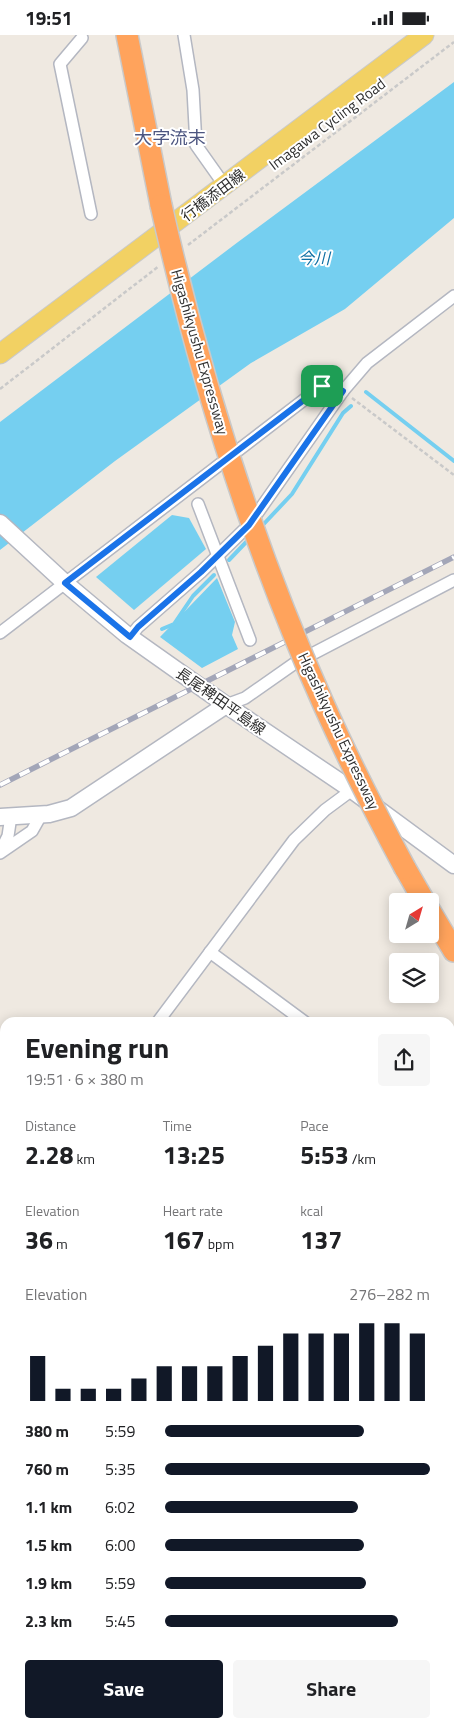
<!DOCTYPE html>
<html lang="en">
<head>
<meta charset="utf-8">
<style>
	body { margin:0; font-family:"Titillium Web","Noto Sans JP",sans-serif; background:#f6f6f6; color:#202124; height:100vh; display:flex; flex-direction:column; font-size:19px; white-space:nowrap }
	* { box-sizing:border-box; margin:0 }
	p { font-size:16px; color:#757577 }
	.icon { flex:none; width:28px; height:28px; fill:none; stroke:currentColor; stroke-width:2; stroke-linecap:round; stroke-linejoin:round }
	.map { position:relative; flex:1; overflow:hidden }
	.panel { position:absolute; left:0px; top:982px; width:455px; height:711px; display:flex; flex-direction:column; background:#fff; border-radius:15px 15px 0 0; box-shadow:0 2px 12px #0003 }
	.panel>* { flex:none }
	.needle { width:32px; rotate:37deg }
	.controls { position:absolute; left:389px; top:858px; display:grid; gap:10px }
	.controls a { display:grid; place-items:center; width:50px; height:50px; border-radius:5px; background:#fff; box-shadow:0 2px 12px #0003; font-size:25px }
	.pin { position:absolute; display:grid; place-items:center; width:42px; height:42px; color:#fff; margin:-21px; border-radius:10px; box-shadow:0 2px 8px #0006 }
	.round { display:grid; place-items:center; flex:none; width:52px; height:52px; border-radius:5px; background:#f6f6f6 }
	.headline { display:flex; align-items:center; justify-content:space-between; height:85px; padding:0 25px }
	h1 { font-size:28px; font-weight:700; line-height:38px }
	.metrics { display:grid; grid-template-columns:repeat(3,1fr); gap:8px; height:85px; padding:5px 25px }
	.metrics div { display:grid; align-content:center }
	.metrics b { font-size:25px; font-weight:700 }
	.metrics small { font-size:14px; font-weight:400 }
	.metrics p { font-size:14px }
	.chart { height:140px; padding:10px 25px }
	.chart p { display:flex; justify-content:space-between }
	.chart svg { width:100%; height:90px; margin-top:5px; stroke:#111827; stroke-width:6 }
	.action { display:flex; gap:10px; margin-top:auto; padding:10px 25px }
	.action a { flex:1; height:58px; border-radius:5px; background:#111827; color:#fff; font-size:20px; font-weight:700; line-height:58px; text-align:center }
	.action a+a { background:#f6f6f6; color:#202124 }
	ul { padding:0 25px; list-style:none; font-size:16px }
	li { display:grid; grid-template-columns:80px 60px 1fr; align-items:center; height:38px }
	li i { height:12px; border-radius:6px; background:#111827 }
	.status { display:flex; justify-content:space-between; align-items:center; height:35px; padding:0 25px; background:#fff; direction:ltr }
	.status svg { height:14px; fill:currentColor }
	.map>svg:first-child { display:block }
	.green { fill:#b6e59e }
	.water { fill:#75cff0 }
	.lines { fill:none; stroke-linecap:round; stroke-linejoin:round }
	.stream { stroke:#75cff0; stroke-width:4 }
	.street-casing { stroke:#b4b7c1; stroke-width:14 }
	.secondary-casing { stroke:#b4b7c1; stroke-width:19 }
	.primary-casing { stroke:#c9c9c9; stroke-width:21 }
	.highway-casing { stroke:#c9c9c9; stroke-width:24 }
	.path { stroke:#c9c9c9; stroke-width:2.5; stroke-dasharray:4 2.5; stroke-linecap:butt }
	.street { stroke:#fff; stroke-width:11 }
	.secondary { stroke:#fff; stroke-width:16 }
	.primary { stroke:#f2d163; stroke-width:19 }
	.highway { stroke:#ffa35c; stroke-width:21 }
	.rail-casing { stroke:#a3a6b8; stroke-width:5.5 }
	.rail { stroke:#fff; stroke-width:4; stroke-dasharray:11; stroke-linecap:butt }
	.highway-bridge-casing { stroke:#c9c9c9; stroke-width:24; stroke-linecap:butt }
	.highway-bridge { stroke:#ffa35c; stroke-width:21 }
	.route-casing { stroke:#fff; stroke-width:10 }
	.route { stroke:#1a73e8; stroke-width:6 }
	.labels { text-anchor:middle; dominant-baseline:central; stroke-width:4; stroke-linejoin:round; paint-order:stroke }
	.street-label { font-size:15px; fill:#2e2e2e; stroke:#fff }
	.water-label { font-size:16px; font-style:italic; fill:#0d6fa3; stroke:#fff }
	.quarter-label { font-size:18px; fill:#4d5680; stroke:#fff }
</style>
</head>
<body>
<div class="status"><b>19:51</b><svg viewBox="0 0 49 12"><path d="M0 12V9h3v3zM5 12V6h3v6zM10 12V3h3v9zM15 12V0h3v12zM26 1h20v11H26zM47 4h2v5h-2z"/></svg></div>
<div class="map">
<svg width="454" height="1693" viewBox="0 0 454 1693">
	<rect width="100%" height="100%" fill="#efe9e1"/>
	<g class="green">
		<polygon points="450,1460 454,1463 454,1693 416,1693 415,1689 450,1689"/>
		<polygon points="5,1656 5,1689 226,1689 224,1693 0,1693 0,1660"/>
	</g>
	<g class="water">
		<polygon points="454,47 454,183 345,274 251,328 115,426 0,515 0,387 238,207"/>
		<polygon points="172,480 189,483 206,514 134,575 96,542"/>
		<polygon points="217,543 235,587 232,600 238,614 202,633 160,602"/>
	</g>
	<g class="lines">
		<g class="stream">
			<polyline points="366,357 454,426"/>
			<polyline points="260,493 292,459 343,378 351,371"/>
			<polyline points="229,525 250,503"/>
			<polyline points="162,594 174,589 193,561 214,540"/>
		</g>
		<defs>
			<g id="street">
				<polyline points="184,0 193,55 196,110 225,151"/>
				<polyline points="82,3 60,29 91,179"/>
				<polyline points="198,469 250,605"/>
				<polyline points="0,598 322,351 333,349 343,356 367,328 454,261"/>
				<polyline points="130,602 138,592 201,537 249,490 343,356"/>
				<polyline points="226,670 245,663 295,628 454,545"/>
				<polyline points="0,817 8,801 11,781"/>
				<polyline points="0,818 32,796 41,780"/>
				<polyline points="210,917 306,988"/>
				<polyline points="157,988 294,805 325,775 352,755"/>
				<polyline points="0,1155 5,1151"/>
				<polyline points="450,1224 454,1218"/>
				<polyline points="0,1252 5,1252"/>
				<polyline points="450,1273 454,1278"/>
				<polyline points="450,1293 454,1298"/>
				<polyline points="267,1693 267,1689"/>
				<polyline points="350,1693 353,1689"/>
			</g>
			<g id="secondary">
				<polyline points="0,488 65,548 127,600 226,670 352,755 454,830"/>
				<polyline points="0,782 49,779 71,773 226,670"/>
			</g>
			<polyline id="primary" points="0,319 424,0"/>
			<g id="highway">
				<polyline points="127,0 161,170"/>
				<polyline points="405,833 424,866"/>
				<polyline points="430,876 454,916"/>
			</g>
		</defs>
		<use href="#street" class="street-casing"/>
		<use href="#secondary" class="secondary-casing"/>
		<use href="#primary" class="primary-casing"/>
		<use href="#highway" class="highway-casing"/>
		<g class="path">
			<polyline points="188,210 454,7"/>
			<polyline points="0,354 159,231"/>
			<polyline points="352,363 454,440"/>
		</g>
		<use href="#street" class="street"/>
		<use href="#secondary" class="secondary"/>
		<use href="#primary" class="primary"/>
		<use href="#highway" class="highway"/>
		<defs>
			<polyline id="rail" points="0,750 454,522"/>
		</defs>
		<use href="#rail" class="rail-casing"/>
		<use href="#rail" class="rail"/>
		<defs>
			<path id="highway-bridge" d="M161 170C199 339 252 509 323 668 348 724 376 779 405 833"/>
		</defs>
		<use href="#highway-bridge" class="highway-bridge-casing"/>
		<use href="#highway-bridge" class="highway-bridge"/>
	</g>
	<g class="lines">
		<defs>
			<polygon id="route" points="333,350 343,356 249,490 201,537 138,592 130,602 65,548 322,351"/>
		</defs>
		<use href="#route" class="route-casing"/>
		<use href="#route" class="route"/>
	</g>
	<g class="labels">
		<g class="street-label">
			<text transform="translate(327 89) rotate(-37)">Imagawa Cycling Road</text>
			<text transform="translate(213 160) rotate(-37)">行橋添田線</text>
			<text transform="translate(200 317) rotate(74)">Higashikyushu Expressway</text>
			<text transform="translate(221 666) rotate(35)">長尾稗田平島線</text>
			<text transform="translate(339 696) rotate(65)">Higashikyushu Expressway</text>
		</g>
		<g class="water-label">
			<text x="314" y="223">今川</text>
		</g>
		<g class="quarter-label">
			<text x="170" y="102">大字流末</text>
		</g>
	</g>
</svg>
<div class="controls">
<a><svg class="needle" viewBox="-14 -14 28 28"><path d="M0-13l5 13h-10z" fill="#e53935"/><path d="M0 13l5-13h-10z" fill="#757577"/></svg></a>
<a><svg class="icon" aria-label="layers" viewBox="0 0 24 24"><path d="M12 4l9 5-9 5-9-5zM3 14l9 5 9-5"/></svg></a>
</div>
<div class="pin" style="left:322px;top:351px;background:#1e9e55"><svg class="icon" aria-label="arrive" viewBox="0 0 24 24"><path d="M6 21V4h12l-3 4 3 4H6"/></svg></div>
<section class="panel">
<div class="headline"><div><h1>Evening run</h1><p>19:51 · 6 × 380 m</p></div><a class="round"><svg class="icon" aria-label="share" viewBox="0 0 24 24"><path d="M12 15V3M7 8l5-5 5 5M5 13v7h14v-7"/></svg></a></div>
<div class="metrics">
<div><p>Distance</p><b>2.28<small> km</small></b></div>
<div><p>Time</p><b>13:25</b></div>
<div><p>Pace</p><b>5:53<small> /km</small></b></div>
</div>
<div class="metrics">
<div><p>Elevation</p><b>36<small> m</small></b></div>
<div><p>Heart rate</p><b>167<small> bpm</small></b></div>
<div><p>kcal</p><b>137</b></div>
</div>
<div class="chart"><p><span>Elevation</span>276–282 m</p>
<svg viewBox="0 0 160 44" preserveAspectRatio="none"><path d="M5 44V22M15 44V38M25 44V38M35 44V38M45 44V33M55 44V27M65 44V27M75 44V27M85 44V22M95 44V17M105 44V11M115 44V11M125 44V11M135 44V6M145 44V6M155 44V11"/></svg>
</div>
<ul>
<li><b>380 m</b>5:59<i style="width:75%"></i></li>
<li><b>760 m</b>5:35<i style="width:100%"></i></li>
<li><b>1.1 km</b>6:02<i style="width:73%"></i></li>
<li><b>1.5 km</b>6:00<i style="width:75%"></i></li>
<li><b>1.9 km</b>5:59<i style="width:76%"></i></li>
<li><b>2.3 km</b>5:45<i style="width:88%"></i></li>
</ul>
<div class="action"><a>Save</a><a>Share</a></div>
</section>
</div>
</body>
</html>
